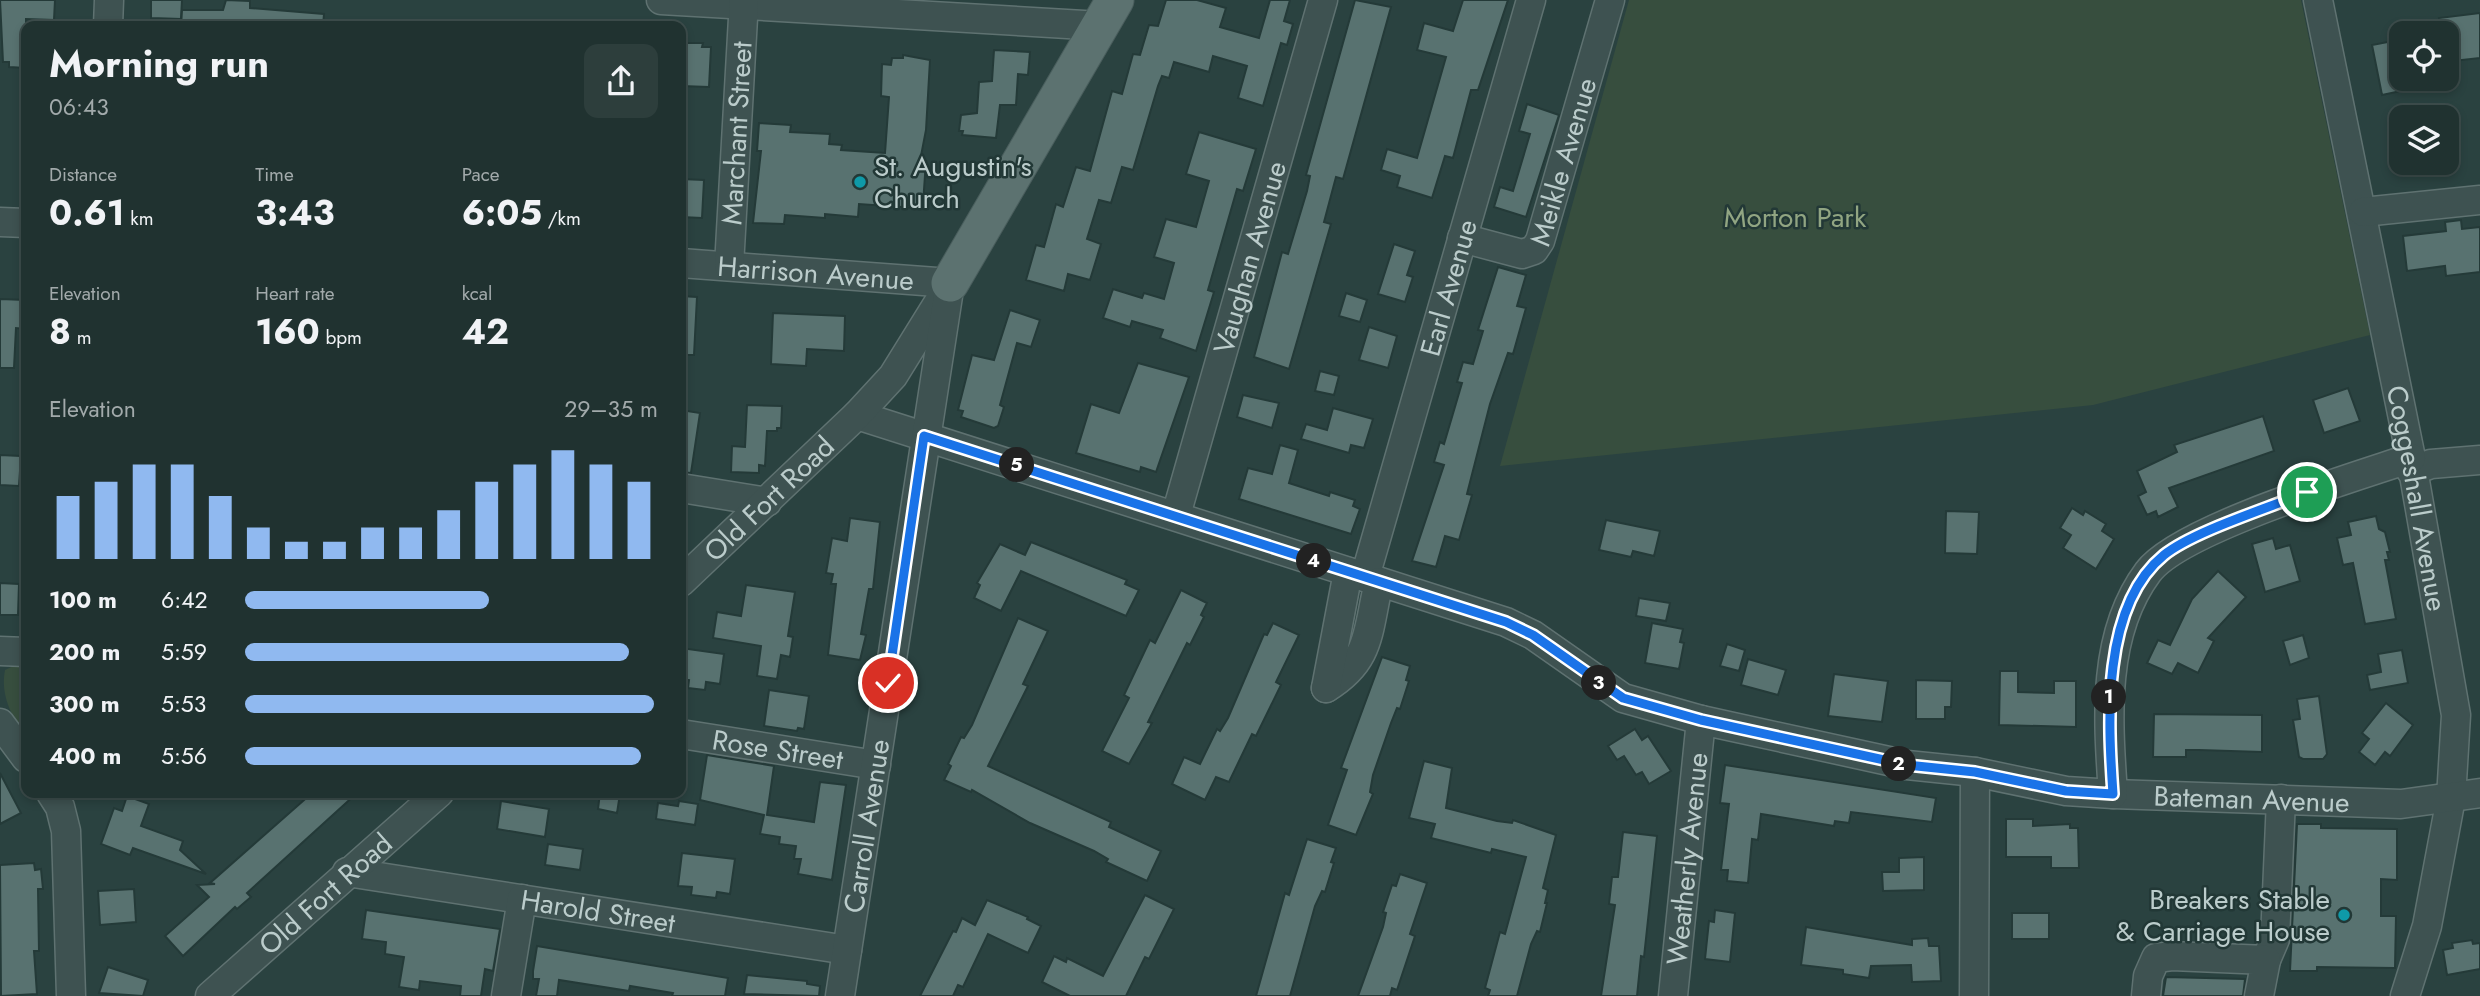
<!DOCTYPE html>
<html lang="en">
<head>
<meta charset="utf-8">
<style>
	body { margin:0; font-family:Jost,sans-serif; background:#2d3e3c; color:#f1f3f6; height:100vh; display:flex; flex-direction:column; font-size:26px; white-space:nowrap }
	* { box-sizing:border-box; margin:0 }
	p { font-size:23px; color:#a2aaab }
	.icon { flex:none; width:38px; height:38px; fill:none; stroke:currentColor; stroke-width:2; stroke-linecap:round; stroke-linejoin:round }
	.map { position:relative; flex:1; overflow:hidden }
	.side { position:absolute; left:21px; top:21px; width:665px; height:777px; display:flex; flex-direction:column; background:#203230; border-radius:14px; box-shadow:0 4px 10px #0003,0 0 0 2px #3d4d4c }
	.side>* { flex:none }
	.controls { position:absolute; left:2389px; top:21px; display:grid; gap:14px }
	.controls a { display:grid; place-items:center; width:70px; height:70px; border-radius:14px; background:#203230; box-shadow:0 4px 10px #0003,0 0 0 2px #3d4d4c; font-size:35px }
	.pin { position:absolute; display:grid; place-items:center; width:60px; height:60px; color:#fff; margin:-30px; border:4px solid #fff; border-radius:50%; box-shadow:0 2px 7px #0007 }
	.km { position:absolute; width:35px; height:35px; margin:-18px; border-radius:50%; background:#222; color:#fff; font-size:19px; line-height:35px; text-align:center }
	.round { display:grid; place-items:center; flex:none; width:74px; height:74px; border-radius:14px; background:#2d3e3c }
	.headline { display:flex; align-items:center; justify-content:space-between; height:119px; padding:0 28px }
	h1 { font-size:38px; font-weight:700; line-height:52px }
	.stats { display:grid; grid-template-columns:repeat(3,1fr); gap:10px; height:119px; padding:7px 28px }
	.stats div { display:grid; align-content:center }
	.stats b { font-size:35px; font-weight:700 }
	.stats small { font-size:19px; font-weight:400 }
	.stats p { font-size:19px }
	.chart { height:196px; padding:14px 28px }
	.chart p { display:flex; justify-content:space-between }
	.chart svg { width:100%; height:126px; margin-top:7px; stroke:#90b9f0; stroke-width:6 }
	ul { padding:0 28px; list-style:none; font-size:23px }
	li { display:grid; grid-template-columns:112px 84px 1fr; align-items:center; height:52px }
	li i { height:18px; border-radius:9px; background:#90b9f0 }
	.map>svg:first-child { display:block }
	.green { fill:#374e3e }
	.building { fill:#587270; stroke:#243a38; stroke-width:2 }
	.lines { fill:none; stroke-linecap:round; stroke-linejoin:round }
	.minor-casing { stroke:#5f7271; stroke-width:31 }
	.major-casing { stroke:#4a5e5d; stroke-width:39 }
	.minor { stroke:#3e5251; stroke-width:28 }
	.major { stroke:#5c7270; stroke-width:37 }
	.route-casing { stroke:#fff; stroke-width:14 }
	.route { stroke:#1a73e8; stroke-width:9 }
	.culture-dot { fill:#0f9aa8; stroke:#223836; stroke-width:2.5 }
	.labels { text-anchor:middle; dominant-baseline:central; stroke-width:5; stroke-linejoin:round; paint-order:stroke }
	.street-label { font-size:28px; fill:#bbcccb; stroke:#223836 }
	.poi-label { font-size:28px; fill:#bbcccb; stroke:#223836; text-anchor:start }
	.park-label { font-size:28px; fill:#91a582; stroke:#223836 }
</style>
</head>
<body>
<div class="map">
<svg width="2480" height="996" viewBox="0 0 2480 996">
	<rect width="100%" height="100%" fill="#2a4240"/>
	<g class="green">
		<polygon points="1629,0 2301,0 2370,335 2093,405 1500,466"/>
		<path d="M26 660V737C12 717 0 696 5 670Z"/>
	</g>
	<g class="building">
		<polygon points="0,0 55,0 54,20 26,19 26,68 9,67 9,62 3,62"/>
		<polygon points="151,0 182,0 181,19 151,18"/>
		<polygon points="226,0 250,1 250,8 324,14 323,26 181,26 182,10 223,10"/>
		<polygon points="1166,0 1197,0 1226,8 1220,27 1259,38 1270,0 1290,0 1284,21 1293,24 1287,45 1281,43 1263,106 1238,98 1247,66 1213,56 1209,72 1174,62 1169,78 1162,76 1158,86 1133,170 1122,167 1111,203 1099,200 1087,239 1101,244 1090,280 1068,274 1064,291 1026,280 1036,245 1044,247 1056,204 1063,207 1076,167 1090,171 1112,91 1122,94 1133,54 1140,55 1149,25 1158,26"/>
		<polygon points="1355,0 1391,7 1343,179 1336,177 1324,222 1331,224 1289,369 1254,357 1282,252 1288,254 1307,191 1310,176 1306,175"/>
		<polygon points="1463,0 1508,0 1478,90 1471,90 1453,158 1445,156 1432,198 1397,187 1400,176 1381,170 1387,149 1417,158 1446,57 1417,50 1424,23 1453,31"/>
		<polygon points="2480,13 2480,58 2453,61 2450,37 2441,33 2439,18"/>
		<polygon points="2398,40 2401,91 2382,95 2372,45"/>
		<polygon points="683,43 703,43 702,47 711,47 709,87 681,86"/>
		<polygon points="994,50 1030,52 1028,75 1018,74 1016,105 1000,105 996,138 962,135 963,131 959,131 961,115 977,113 979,82 992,81"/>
		<polygon points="903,55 930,60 926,130 920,161 926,161 923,204 917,203 917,208 859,204 858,217 825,214 825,218 785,215 784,224 753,223 761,151 757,151 759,123 791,125 790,132 830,134 829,144 842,145 841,150 885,153 889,97 881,96 882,64 891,65 892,58 903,58"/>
		<polygon points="1527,104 1559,115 1526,217 1494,207 1500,187 1513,191 1530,134 1519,131"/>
		<polygon points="1199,132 1256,149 1243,191 1237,189 1208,290 1214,292 1196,351 1160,338 1163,330 1132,321 1130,327 1103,318 1113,289 1142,298 1144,293 1164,299 1174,263 1154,257 1166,219 1196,227 1209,181 1186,174"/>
		<polygon points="681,179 704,180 702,218 681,217"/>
		<polygon points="2461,220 2462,229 2480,227 2480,272 2446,276 2445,266 2407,271 2403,236 2446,231 2445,222"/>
		<polygon points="1394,244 1415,251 1407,275 1413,277 1405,302 1378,294"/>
		<polygon points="1498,267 1526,275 1517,306 1526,308 1513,354 1508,353 1490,404 1467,494 1472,495 1459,540 1445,536 1436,567 1412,561 1444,465 1434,462 1440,442 1444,444 1462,383 1457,382 1463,362 1473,364 1483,331 1478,330"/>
		<polygon points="1346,293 1367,300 1360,322 1339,316"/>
		<polygon points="681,296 697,297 694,355 681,355"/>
		<polygon points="0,299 26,300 26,329 16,328 14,368 0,368"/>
		<polygon points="1010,310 1040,320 1031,347 1017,343 1000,405 1004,407 998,426 994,428 961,417 963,411 958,410 972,355 994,360"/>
		<polygon points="773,313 845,316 844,351 807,349 806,366 771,364"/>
		<polygon points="1369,327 1397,336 1388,368 1359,360"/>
		<polygon points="1138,363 1189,377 1156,472 1141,467 1140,472 1076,453 1091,404 1119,413"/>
		<polygon points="1320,371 1339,376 1334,395 1315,391"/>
		<polygon points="2348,388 2360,421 2324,433 2313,400"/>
		<polygon points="1243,395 1279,403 1272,428 1237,417"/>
		<polygon points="747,405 782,406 781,428 777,428 777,431 767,431 765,466 759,465 759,473 731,472 732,446 745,447"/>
		<polygon points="1333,408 1373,419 1364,448 1351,445 1349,453 1301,439 1306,424 1327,430"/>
		<polygon points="681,410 700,413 691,473 681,472"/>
		<polygon points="2263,416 2274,451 2169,488 2178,507 2158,517 2156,511 2147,515 2138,496 2146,492 2137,471 2177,452 2174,445"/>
		<polygon points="1280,445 1298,450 1289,483 1329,496 1330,492 1355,500 1353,506 1360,509 1351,534 1239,499 1248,468 1272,474"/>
		<polygon points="0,455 21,456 19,486 0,485"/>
		<polygon points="2072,508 2083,515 2085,511 2106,524 2102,531 2114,539 2096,569 2063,548 2071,535 2060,528"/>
		<polygon points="1946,511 1979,512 1977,554 1945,553"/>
		<polygon points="2376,516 2379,529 2385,532 2390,552 2387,552 2389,560 2385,560 2396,619 2365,624 2353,563 2343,565 2337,538 2351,535 2348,522"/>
		<polygon points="850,518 880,522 873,589 869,589 861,634 866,635 860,660 828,655 836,584 831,584 833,574 826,573 832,538 847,541"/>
		<polygon points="1606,520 1660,531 1654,556 1633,551 1631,557 1599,550"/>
		<polygon points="2273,538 2276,549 2290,545 2300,581 2265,592 2252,544"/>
		<polygon points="1031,542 1127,580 1125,584 1139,590 1126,616 1021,571 1001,611 974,598 980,585 977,583 1000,544 1025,555"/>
		<polygon points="2218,571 2246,597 2208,638 2214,641 2198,673 2178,663 2172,674 2147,663 2158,640 2170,645 2192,599"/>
		<polygon points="0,583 19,584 18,615 0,615"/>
		<polygon points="746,585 795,592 788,636 793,637 790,657 781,655 777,679 757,676 761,646 713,638 717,612 741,616"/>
		<polygon points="1181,590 1207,603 1201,615 1204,617 1190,645 1187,643 1148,722 1152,723 1129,764 1102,751 1129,698 1124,695 1150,640 1155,643"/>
		<polygon points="1639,598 1670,603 1666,621 1636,616"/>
		<polygon points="1018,618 1048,631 1023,684 1028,686 988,766 1111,822 1109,827 1161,851 1147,881 1106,862 1108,859 1094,851 1030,823 972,790 971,792 944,780 951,766 948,764 961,737 964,738 972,725"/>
		<polygon points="1273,623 1299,635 1276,682 1281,685 1256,736 1252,734 1229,782 1216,777 1205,800 1172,784 1184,757 1200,764 1217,729 1220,731 1228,718 1264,634 1267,635"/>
		<polygon points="1652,623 1683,629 1680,642 1684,643 1679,669 1645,663"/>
		<polygon points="2303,635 2309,658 2290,665 2283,641"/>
		<polygon points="1727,644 1745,650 1739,671 1720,666"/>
		<polygon points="681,648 724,654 720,684 706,682 705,690 688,688 689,680 681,679"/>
		<polygon points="2402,650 2408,683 2370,690 2367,675 2381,672 2378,654"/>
		<polygon points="1382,657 1410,666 1406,680 1409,681 1400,709 1397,708 1391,723 1373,775 1370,792 1373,794 1356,835 1328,825 1347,770 1341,768"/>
		<polygon points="1748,659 1786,670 1778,695 1741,685"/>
		<polygon points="2000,671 2018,671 2018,692 2054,693 2054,681 2076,681 2076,727 1999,725"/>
		<polygon points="1834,674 1888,681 1882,722 1828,716"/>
		<polygon points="1916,680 1952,681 1951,707 1945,707 1945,719 1916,719"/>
		<polygon points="769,690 809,696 804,729 798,728 797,731 764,726"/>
		<polygon points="2319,696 2327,754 2323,759 2303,759 2299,757 2293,720 2300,719 2297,699"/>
		<polygon points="2386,703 2413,725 2390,756 2385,752 2375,765 2359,752 2369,739 2362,733"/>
		<polygon points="2154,714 2262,715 2262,752 2199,750 2186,750 2186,757 2153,757"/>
		<polygon points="1635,729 1642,740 1648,736 1671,771 1649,784 1642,772 1636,775 1624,756 1617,760 1608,746"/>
		<polygon points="707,755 774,766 767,815 814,822 820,782 846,785 832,880 798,874 801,859 794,859 796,846 779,844 780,837 760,834 764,815 700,800"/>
		<polygon points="1424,761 1452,768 1446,808 1497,821 1512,823 1513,820 1556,835 1543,888 1548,890 1545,903 1547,903 1540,932 1537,931 1531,944 1517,996 1488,996 1490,990 1485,988 1500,932 1505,934 1526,857 1492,849 1491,853 1431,838 1435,824 1409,818"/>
		<polygon points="1725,765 1936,798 1932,822 1851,812 1849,823 1835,821 1834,826 1761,814 1758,840 1752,839 1748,883 1727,881 1728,870 1721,870 1729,804 1720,803"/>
		<polygon points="0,773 21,813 0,824"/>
		<polygon points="312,793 357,793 247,893 251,897 237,909 235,907 183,956 165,936 209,897 197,885 215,884 210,883"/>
		<polygon points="600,793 620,794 617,813 598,809"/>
		<polygon points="127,796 149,804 141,826 183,841 180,850 206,874 133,848 130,855 101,844 114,808 122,811"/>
		<polygon points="501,801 549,809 545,837 497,829"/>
		<polygon points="679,801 698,804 695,825 656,819 658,803 678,806"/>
		<polygon points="2006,819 2033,819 2033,826 2070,824 2070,828 2078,828 2079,868 2051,868 2051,857 2006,857"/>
		<polygon points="2297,824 2321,824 2321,828 2397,829 2397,880 2381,879 2381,916 2396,916 2395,968 2317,967 2317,971 2290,971"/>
		<polygon points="1623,832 1657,836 1644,957 1641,956 1637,996 1601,996 1615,905 1609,904 1612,877 1618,877"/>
		<polygon points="1307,839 1336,848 1331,862 1334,863 1325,892 1322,891 1315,906 1290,996 1256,996 1285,893 1289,895"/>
		<polygon points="548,844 583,849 580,870 545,865"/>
		<polygon points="682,853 735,859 730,894 717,892 716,898 691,895 692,887 678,886"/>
		<polygon points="1924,857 1924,890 1883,891 1882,872 1899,872 1899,858"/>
		<polygon points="34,863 35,870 41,869 43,889 38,889 39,951 34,951 37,994 1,996 0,865"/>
		<polygon points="1400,874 1427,883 1410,934 1415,936 1397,990 1392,988 1390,996 1358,996 1383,927 1386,913 1383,912 1392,885 1396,886"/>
		<polygon points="134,889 136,922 100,925 98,891"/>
		<polygon points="1145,895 1174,909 1149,959 1145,957 1126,996 1070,996 1042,982 1054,956 1066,962 1067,958 1103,976"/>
		<polygon points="987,900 1028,917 1027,919 1041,926 1028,953 988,934 963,987 958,985 953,996 920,996 953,931 956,932 962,918 975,925"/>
		<polygon points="366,910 500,929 493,971 485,969 481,996 460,996 461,986 420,981 419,990 399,987 404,957 385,954 386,942 362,939"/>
		<polygon points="1715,910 1735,913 1730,962 1705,959 1709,921 1714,922"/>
		<rect x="2012" y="913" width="37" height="26"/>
		<polygon points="1806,927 1912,945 1912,939 1928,938 1929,946 1939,946 1941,981 1912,982 1911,965 1871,966 1869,978 1843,974 1843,970 1801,965"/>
		<polygon points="2472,940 2473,944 2480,943 2480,969 2447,975 2443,950 2453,948 2452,943"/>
		<polygon points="537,946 728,978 725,996 672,996 673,993 630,986 629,991 559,980 557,996 536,996 539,979 533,979 533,971"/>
		<polygon points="108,967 148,980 143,996 99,993"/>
		<polygon points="747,975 807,981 807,984 820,986 819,996 744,994"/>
		<polygon points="2166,977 2245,979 2243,996 2163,996"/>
	</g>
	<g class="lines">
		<defs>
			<g id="minor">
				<polyline points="661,0 1101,26"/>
				<path id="s1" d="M2318 0 2411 458 2456 715 2451 798 2427 926 2405 996"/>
				<polyline points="108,26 109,0"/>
				<polyline points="2363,212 2480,200"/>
				<polyline points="0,222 26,223"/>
				<path id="s2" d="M1462 238 1522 254 1534 250 1540 241 1610 0"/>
				<path id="s3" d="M681 263 950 283"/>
				<path id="s4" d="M729 266 744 0"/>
				<path id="s5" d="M857 415 1506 622 1533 635 1623 698 1701 720 1907 765 1975 772 2066 791 2113 794 2401 804 2480 793"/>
				<polyline points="2411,471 2431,464 2480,460"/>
				<polyline points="681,488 767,502"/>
				<path id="s6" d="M1176 515 1323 0"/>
				<path id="s7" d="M1365 577 1531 0"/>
				<path id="s8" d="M681 582 857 415 893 376 942 297"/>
				<polyline points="0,651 26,652"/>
				<path d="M1326 688C1372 660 1367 631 1379 582"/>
				<polyline points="1326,688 1348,572"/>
				<polyline points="0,723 26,758"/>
				<path id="s9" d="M681 734 876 765"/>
				<polyline points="51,793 60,807 66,831 71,996"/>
				<path d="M2113 794C2108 721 2101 635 2148 572 2180 529 2355 477 2411 458"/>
				<path id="s10" d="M347 872 847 950"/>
				<polyline points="2266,960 2275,939 2281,799"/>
				<path id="s11" d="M210 996 439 793"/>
				<polyline points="506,996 522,899"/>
				<path id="s12" d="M840 996 950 283"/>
				<path id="s13" d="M1673 996 1701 720"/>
				<polyline points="1974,996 1975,772"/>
				<polyline points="2146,996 2148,976 2156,958 2172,956 2266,960 2259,996"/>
			</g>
			<polyline id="major" points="950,283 1115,0"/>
		</defs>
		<use href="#minor" class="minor-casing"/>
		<use href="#major" class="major-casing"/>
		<use href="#minor" class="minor"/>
		<use href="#major" class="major"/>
	</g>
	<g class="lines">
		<defs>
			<path id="route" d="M888 683 924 436 1506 622 1533 635 1623 698 1701 720 1907 765 1975 772 2066 791 2113 794C2108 722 2101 606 2164 555 2194 531 2269 508 2307 492"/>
		</defs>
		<use href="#route" class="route-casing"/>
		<use href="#route" class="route"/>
	</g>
	<g class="culture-dot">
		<circle cx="860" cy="182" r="7"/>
		<circle cx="2344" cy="915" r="7"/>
	</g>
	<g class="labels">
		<g class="street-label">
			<text stroke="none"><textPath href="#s4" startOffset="133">Marchant Street</textPath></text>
			<text stroke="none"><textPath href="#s2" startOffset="168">Meikle Avenue</textPath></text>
			<text stroke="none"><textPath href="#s6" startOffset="268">Vaughan Avenue</textPath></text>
			<text stroke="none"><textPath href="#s3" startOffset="135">Harrison Avenue</textPath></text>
			<text stroke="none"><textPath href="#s7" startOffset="301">Earl Avenue</textPath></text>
			<text stroke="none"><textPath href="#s1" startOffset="508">Coggeshall Avenue</textPath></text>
			<text stroke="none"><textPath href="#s8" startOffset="121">Old Fort Road</textPath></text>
			<text stroke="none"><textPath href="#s9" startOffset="98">Rose Street</textPath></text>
			<text stroke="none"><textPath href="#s5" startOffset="1460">Bateman Avenue</textPath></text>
			<text stroke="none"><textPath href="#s12" startOffset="172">Carroll Avenue</textPath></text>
			<text stroke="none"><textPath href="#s13" startOffset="138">Weatherly Avenue</textPath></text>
			<text stroke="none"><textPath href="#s11" startOffset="154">Old Fort Road</textPath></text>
			<text stroke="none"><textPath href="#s10" startOffset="254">Harold Street</textPath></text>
		</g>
		<g class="poi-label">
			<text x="874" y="166">St. Augustin's<tspan x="874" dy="32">Church</tspan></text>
			<text x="2330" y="899" text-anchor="end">Breakers Stable<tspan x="2330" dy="32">&amp; Carriage House</tspan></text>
		</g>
		<g class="park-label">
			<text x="1795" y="217">Morton Park</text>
		</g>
	</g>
</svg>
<div class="controls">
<a><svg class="icon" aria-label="locate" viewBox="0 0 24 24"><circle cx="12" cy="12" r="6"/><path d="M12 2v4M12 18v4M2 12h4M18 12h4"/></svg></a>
<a><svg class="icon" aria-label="layers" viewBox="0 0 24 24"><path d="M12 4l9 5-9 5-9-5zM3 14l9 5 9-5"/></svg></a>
</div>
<div class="pin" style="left:2307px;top:492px;background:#1e9e55"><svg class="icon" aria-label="arrive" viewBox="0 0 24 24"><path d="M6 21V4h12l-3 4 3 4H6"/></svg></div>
<div class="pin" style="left:888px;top:683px;background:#d93025"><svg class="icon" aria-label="check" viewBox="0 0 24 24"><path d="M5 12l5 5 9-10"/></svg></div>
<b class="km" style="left:2109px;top:697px">1</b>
<b class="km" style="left:1899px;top:764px">2</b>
<b class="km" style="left:1599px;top:683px">3</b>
<b class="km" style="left:1314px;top:561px">4</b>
<b class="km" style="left:1017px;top:465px">5</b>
<section class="side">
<div class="headline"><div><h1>Morning run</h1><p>06:43</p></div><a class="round"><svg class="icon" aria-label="share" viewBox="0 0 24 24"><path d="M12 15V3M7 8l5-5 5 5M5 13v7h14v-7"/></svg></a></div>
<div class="stats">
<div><p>Distance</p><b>0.61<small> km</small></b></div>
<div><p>Time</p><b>3:43</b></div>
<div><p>Pace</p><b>6:05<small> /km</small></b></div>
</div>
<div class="stats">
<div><p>Elevation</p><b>8<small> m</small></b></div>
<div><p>Heart rate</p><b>160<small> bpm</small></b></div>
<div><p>kcal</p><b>42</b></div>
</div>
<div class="chart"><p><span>Elevation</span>29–35 m</p>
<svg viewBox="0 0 160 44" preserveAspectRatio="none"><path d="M5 44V22M15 44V17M25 44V11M35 44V11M45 44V22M55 44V33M65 44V38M75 44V38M85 44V33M95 44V33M105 44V27M115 44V17M125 44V11M135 44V6M145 44V11M155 44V17"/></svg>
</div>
<ul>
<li><b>100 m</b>6:42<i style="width:59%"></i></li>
<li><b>200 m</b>5:59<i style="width:93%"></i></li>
<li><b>300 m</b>5:53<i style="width:99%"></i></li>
<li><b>400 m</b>5:56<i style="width:96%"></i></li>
</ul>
</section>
</div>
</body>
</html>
